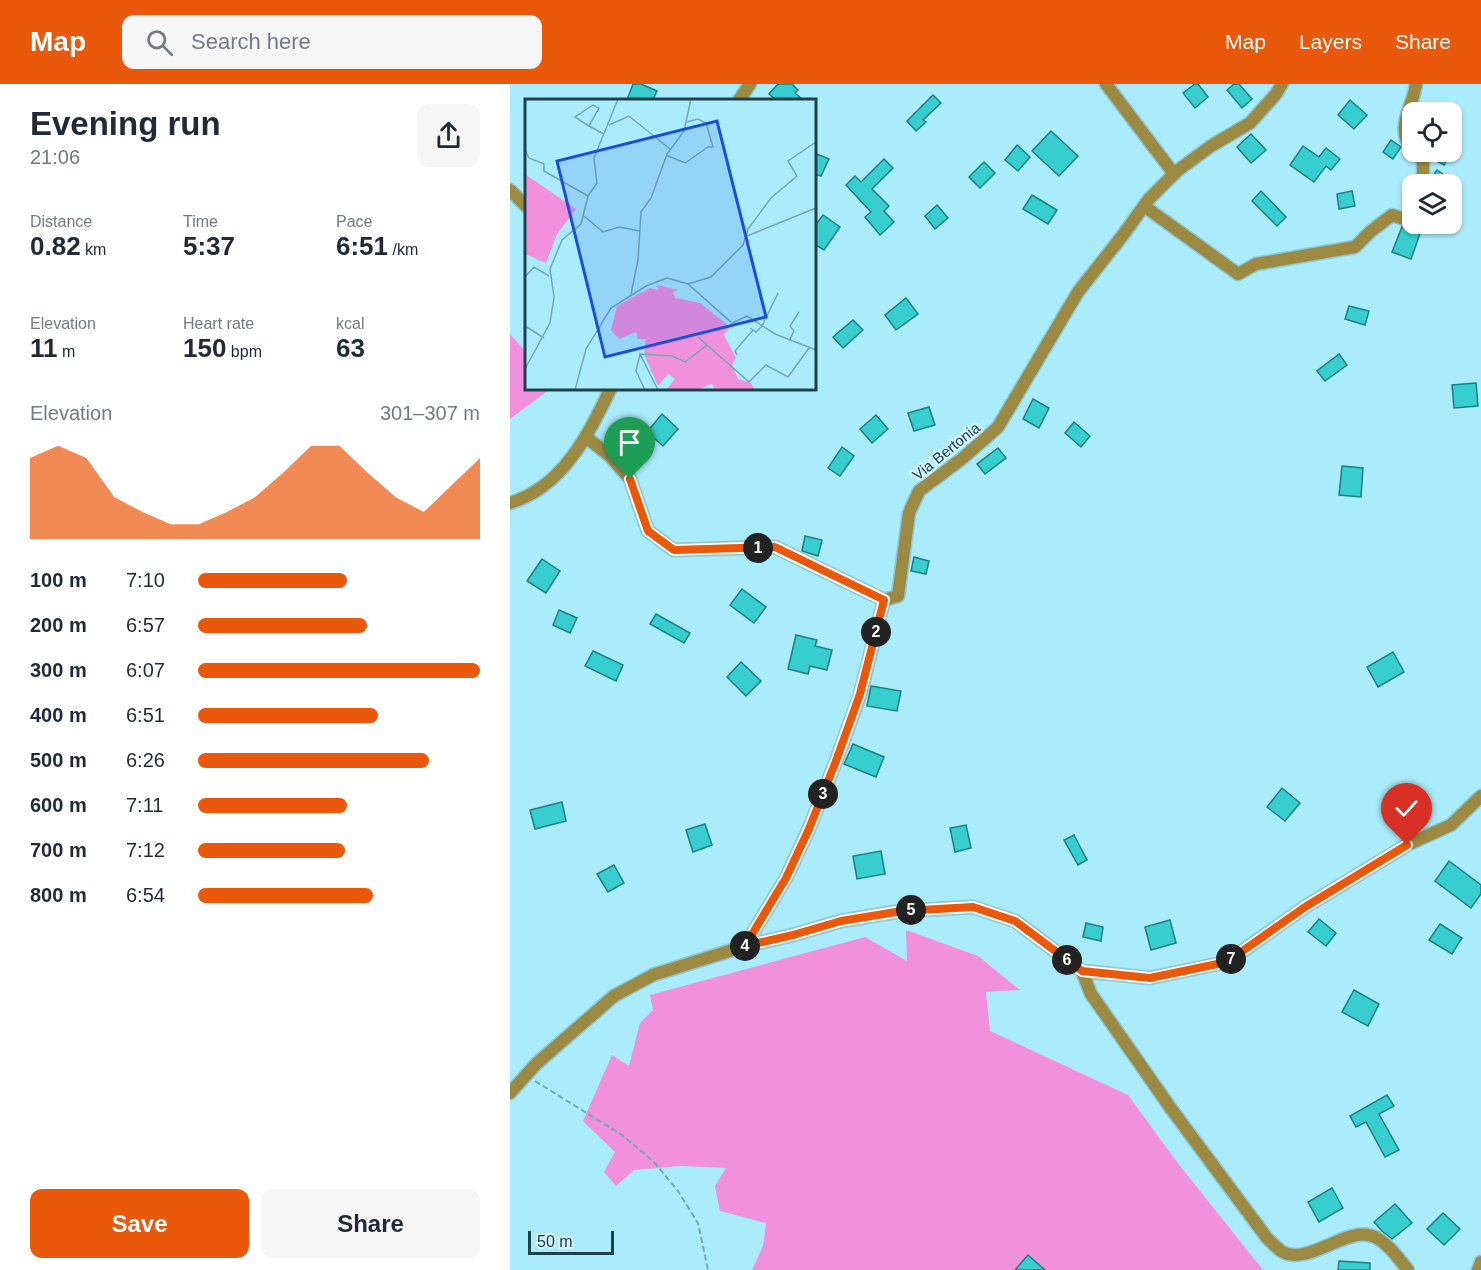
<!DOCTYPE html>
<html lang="en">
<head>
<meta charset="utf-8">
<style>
	body { margin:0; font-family:Helvetica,sans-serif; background:#f6f6f7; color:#1f2937; height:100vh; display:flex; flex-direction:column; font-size:22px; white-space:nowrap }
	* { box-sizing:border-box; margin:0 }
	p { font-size:20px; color:#747a83 }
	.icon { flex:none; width:33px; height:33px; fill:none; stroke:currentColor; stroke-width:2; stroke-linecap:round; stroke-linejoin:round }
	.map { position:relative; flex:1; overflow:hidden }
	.side { display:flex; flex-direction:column; background:#fff; width:510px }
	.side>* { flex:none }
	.fabs { position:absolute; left:892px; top:18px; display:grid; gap:12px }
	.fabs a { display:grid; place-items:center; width:60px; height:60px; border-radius:12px; background:#fff; box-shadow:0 2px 4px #0004; font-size:30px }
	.scale { position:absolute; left:18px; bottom:15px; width:86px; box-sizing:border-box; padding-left:6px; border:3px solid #1e424a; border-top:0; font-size:16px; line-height:21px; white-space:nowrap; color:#1e424a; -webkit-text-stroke:4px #d3f3fb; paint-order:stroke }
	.pin { position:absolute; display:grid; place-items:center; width:51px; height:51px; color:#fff; margin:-62px -26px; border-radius:50% 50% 50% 0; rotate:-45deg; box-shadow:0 0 6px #0007 }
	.pin .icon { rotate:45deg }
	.km { position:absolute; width:30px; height:30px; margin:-15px; border-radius:50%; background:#222; color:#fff; font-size:16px; line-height:30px; text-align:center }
	.round { display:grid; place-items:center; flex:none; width:63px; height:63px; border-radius:12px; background:#f6f6f7 }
	.summary { display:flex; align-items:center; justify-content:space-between; height:102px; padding:0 30px }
	h1 { font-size:33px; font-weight:700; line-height:45px }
	.stats { display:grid; grid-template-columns:repeat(3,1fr); gap:9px; height:102px; padding:6px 30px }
	.stats div { display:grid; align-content:center }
	.stats b { font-size:26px; font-weight:700 }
	.stats small { font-size:16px; font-weight:400 }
	.stats p { font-size:16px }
	.chart { height:168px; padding:12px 30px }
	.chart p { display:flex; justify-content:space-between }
	.chart svg { width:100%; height:108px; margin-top:6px; fill:#ea580c; opacity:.7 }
	.primary-button { display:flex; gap:12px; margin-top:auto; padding:12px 30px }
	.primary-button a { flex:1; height:69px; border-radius:12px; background:#ea580c; color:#fff; font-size:24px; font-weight:700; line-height:69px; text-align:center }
	.primary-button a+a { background:#f6f6f7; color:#1f2937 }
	ul { padding:0 30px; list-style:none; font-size:20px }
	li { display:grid; grid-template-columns:96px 72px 1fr; align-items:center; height:45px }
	li i { height:15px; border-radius:8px; background:#ea580c }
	header { display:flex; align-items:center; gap:36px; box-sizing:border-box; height:84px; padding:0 30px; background:#ea580c; color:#fff }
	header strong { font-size:28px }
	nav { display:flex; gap:33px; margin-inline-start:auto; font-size:21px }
	.search { width:420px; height:54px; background:#f6f6f7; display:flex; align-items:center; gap:15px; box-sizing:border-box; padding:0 21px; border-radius:12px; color:#747a83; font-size:22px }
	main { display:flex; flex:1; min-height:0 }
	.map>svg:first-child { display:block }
	.green { fill:#f191dd }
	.building { fill:#38cecf; stroke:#1a8080; stroke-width:1.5 }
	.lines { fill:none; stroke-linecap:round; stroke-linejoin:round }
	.minor-casing { stroke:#8bc7d5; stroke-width:15 }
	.tertiary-casing { stroke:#8bc7d5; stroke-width:15 }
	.path { stroke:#73a9b5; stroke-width:2; stroke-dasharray:6 3; stroke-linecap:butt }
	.minor { stroke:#9d8a42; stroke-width:12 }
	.tertiary { stroke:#9d8a42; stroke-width:12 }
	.route-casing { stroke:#fff; stroke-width:12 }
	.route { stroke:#ea580c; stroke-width:8 }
	.labels { text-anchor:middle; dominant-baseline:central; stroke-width:5; stroke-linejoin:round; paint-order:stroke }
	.street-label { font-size:15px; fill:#1e424a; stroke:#d3f3fb }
	.inset-road { fill:none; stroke:#72a8b5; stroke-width:1.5 }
	.view { fill:#1d4ed8; fill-opacity:0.15; stroke:#1d4ed8; stroke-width:3 }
	.inset-edge { fill:none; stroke:#1e424a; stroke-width:3 }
</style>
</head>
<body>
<header>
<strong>Map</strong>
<div class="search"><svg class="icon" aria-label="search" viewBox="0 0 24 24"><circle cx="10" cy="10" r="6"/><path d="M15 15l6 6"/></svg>Search here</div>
<nav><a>Map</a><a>Layers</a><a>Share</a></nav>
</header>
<main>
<section class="side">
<div class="summary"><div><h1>Evening run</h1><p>21:06</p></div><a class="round"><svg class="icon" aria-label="share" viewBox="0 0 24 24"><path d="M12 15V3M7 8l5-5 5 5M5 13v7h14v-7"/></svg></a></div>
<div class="stats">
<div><p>Distance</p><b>0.82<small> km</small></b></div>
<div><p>Time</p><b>5:37</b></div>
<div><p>Pace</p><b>6:51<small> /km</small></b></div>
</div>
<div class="stats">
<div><p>Elevation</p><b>11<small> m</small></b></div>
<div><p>Heart rate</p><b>150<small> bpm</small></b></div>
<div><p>kcal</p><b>63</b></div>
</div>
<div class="chart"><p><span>Elevation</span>301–307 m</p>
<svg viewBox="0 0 160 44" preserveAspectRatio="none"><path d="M0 44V11L10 6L20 11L30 27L40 33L50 38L60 38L70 33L80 27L90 17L100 6L110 6L120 17L130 27L140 33L150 22L160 11V44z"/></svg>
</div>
<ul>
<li><b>100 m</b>7:10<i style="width:53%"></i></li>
<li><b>200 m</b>6:57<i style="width:60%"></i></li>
<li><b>300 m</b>6:07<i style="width:100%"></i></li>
<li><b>400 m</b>6:51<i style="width:64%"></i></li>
<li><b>500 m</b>6:26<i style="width:82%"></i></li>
<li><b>600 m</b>7:11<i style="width:53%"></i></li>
<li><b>700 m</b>7:12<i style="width:52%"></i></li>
<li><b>800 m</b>6:54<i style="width:62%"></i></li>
</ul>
<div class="primary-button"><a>Save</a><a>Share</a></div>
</section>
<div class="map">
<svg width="971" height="1186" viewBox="0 0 971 1186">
	<rect width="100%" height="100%" fill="#aaecfc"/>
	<g class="green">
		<polygon points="0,250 16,268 16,304 40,305 0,335"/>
		<polygon points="396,846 468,872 510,906 476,908 480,947 618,1011 667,1078 753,1186 242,1186 253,1162 256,1139 210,1127 205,1102 216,1084 171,1082 124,1086 106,1102 94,1088 105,1068 73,1037 102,971 119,982 130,939 143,926 140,911 355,853 397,877"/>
	</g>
	<g class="building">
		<polygon points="123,0 131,0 147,7 143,16 117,16"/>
		<polygon points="268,0 282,0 288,6 285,9 293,16 266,16 259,10"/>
		<polygon points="685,0 688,0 698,13 685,24 673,9"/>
		<polygon points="724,0 729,0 742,15 732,24 717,6"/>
		<polygon points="423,11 431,19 413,36 416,38 406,47 397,37"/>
		<polygon points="840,16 857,31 844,45 828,31"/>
		<polygon points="541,47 568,72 549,92 522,67"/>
		<polygon points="741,50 756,66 741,79 727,63"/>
		<polygon points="881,56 891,63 883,75 873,68"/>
		<polygon points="507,61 520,73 508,87 495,76"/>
		<polygon points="793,62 809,73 816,64 830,75 821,86 816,82 804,98 780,81"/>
		<polygon points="916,68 941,68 934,81 921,74"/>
		<polygon points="304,69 319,75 311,92 304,90"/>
		<polygon points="374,75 383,84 362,105 379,122 374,127 384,138 370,151 355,133 361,128 336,101 345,92 351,98"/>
		<polygon points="474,78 485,89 470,104 459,93"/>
		<polygon points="927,86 948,100 921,100 921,95"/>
		<polygon points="751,107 776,133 767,142 742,117"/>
		<polygon points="842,107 845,122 829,125 827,110"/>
		<polygon points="522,111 547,126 538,140 513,125"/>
		<polygon points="427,121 438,134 425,145 415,132"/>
		<polygon points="313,131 330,143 314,166 304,160 304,143"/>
		<polygon points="892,143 904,146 909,143 912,144 901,175 882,168"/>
		<polygon points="396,214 408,230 386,246 375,231"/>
		<polygon points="839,222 859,227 855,241 835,235"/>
		<polygon points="343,236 353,246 333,264 323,253"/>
		<polygon points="829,270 837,281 815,297 807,287"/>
		<polygon points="966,299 968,322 944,324 942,301"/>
		<polygon points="523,315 539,324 529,344 513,335"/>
		<polygon points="419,323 425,341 404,347 398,329"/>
		<polygon points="152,330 168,345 153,362 137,348"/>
		<polygon points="366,331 378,345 362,359 350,345"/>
		<polygon points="564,338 580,352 571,363 555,349"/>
		<polygon points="332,363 344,372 330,392 318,384"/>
		<polygon points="488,364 496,374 475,390 467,380"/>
		<polygon points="832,382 853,384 851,413 829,411"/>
		<polygon points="295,452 312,456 308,472 292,467"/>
		<polygon points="404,473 419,477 416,490 401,487"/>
		<polygon points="32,475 50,487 36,509 17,497"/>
		<polygon points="232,505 256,523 244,539 220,521"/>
		<polygon points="49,526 67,534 60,549 43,541"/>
		<polygon points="146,530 180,549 174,559 140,540"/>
		<polygon points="286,551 307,556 305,562 322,566 317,586 300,582 298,590 278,585"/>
		<polygon points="83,567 113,581 106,597 75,582"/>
		<polygon points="883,568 894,588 868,603 857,583"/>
		<polygon points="231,578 251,597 236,612 217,593"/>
		<polygon points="361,602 391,607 387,627 357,622"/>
		<polygon points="343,660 374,673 366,693 334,680"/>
		<polygon points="772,704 790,719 775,737 757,723"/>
		<polygon points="52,718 56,737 25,745 20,726"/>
		<polygon points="195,740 202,761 183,768 176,746"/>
		<polygon points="456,741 461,764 445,768 440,744"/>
		<polygon points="564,751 577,776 568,781 554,756"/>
		<polygon points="371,767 375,790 347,795 343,772"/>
		<polygon points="939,777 971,801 971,810 961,824 925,797"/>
		<polygon points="104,781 114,799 98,808 87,790"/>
		<polygon points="809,835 826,849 816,862 798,848"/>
		<polygon points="660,836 666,859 641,866 635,843"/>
		<polygon points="576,839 593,843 591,857 573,853"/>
		<polygon points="930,840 952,854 942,870 919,856"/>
		<polygon points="844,906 869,920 858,942 832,928"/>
		<polygon points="877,1011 884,1022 869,1030 889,1066 875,1073 856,1038 846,1043 840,1032"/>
		<polygon points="822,1104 833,1124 809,1138 798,1118"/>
		<polygon points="885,1120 902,1139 882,1155 872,1147 864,1138"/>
		<polygon points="933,1129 950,1145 934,1161 917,1145"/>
		<polygon points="518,1171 535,1186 505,1186"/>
		<polygon points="829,1177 860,1179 860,1186 828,1186"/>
	</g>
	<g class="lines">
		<defs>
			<g id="minor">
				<polyline points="596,0 664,90"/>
				<path d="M903 67C884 44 903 24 906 0"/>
				<polyline points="904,68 913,76 913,100"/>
				<polyline points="0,106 16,122"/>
				<polyline points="634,122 728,190 746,180 845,163 860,148 882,131 903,138"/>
				<polyline points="76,353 100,372 120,395 138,447 164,466 265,463 374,516"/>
				<polyline points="235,862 276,794 299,745 326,677 350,611 374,516 388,512 399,429 409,407 453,374 488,343 568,208 613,151 639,115 667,87 701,62 740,39 766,10 772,0"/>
				<polyline points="572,887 640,894 717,878 795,823 897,761 941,741 971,712"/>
				<path d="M0 1009 26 980 104 912 143 891 235 862 283 851 331 837 392 827 463 823 505 837 572 887 581 910 662 1026 757 1154C761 1158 766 1163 771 1167 798 1184 837 1140 865 1153 879 1160 888 1174 898 1186"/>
				<polyline points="968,1186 971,1178"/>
			</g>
			<g id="tertiary">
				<polyline points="229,16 240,0"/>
				<path d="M0 419C53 403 78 351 101 304"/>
			</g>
		</defs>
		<use href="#minor" class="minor-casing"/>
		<use href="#tertiary" class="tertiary-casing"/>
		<polyline class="path" points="25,997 112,1051 144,1078 168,1107 188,1139 198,1186"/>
		<use href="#minor" class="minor"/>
		<use href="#tertiary" class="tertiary"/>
	</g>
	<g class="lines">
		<defs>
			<polyline id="route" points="120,395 138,447 164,466 265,463 374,516 350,610 326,677 299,745 276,794 235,862 283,851 331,837 392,827 463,823 505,837 572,887 640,894 717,878 795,823 897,761"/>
		</defs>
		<use href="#route" class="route-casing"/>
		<use href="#route" class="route"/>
	</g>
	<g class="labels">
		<g class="street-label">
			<text transform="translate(436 367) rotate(-39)">Via Bertonia</text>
		</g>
	</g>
	<g transform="translate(15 15)">
		<rect width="291" height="291" fill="#aaecfc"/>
		<path d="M0 69 1 76 51 110 32 135 21 164 0 155ZM132 186 153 191 148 193 150 199 175 204 205 228 199 236 211 259 207 266 213 280 226 284 230 291H190L187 285 172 291H141L150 280 143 275 133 287 119 255 121 240H113L111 233 94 240 86 231 92 207 125 189 133 191Z" fill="#f191dd"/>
		<path class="inset-road" d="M84 26 104 17 145 50M64 27 74 9 68 6 50 18 64 27 79 35M0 51 4 59 19 65V72L63 97M141 56 160 64 183 48H188L181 24 173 20 162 23M59 117 78 133 94 128 115 132M222 137 291 109M0 178 9 168 24 177M163 185 186 178 218 146 223 130 246 99 272 77 263 62 291 43M106 195 113 161 116 113 126 99 142 55 159 32 166 0M0 227 19 239M225 229 231 233 237 227 253 194M173 238 224 283 241 266 263 278 284 249M265 240 269 232 265 227 274 213M115 255 147 257 160 263 182 246M212 256 210 252 228 231M0 270 25 224 29 198 25 170 37 141 56 125 63 97 72 84 69 59 93 0M50 291 61 250 86 209 121 187 142 179 163 185 207 224 222 217 250 235 291 251M120 291 111 272 115 255 133 291"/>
		<path class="view" d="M192 22 241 218 80 258 32 62Z"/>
		<rect width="291" height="291" class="inset-edge"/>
	</g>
</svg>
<div class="fabs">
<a><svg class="icon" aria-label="locate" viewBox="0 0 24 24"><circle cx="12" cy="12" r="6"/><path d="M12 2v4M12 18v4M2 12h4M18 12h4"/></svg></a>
<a><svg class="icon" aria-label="layers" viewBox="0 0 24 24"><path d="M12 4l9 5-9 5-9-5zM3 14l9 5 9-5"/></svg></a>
</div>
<div class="scale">50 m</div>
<div class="pin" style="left:120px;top:395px;background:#1e9e55"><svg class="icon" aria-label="arrive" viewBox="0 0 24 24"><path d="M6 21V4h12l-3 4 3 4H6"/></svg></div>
<div class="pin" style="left:897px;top:761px;background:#d93025"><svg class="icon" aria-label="check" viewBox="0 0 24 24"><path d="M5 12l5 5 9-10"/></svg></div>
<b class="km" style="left:248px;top:464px">1</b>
<b class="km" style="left:366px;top:548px">2</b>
<b class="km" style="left:313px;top:710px">3</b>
<b class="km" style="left:235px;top:862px">4</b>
<b class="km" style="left:401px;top:826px">5</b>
<b class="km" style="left:557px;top:876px">6</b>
<b class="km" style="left:721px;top:875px">7</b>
</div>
</main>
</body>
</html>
